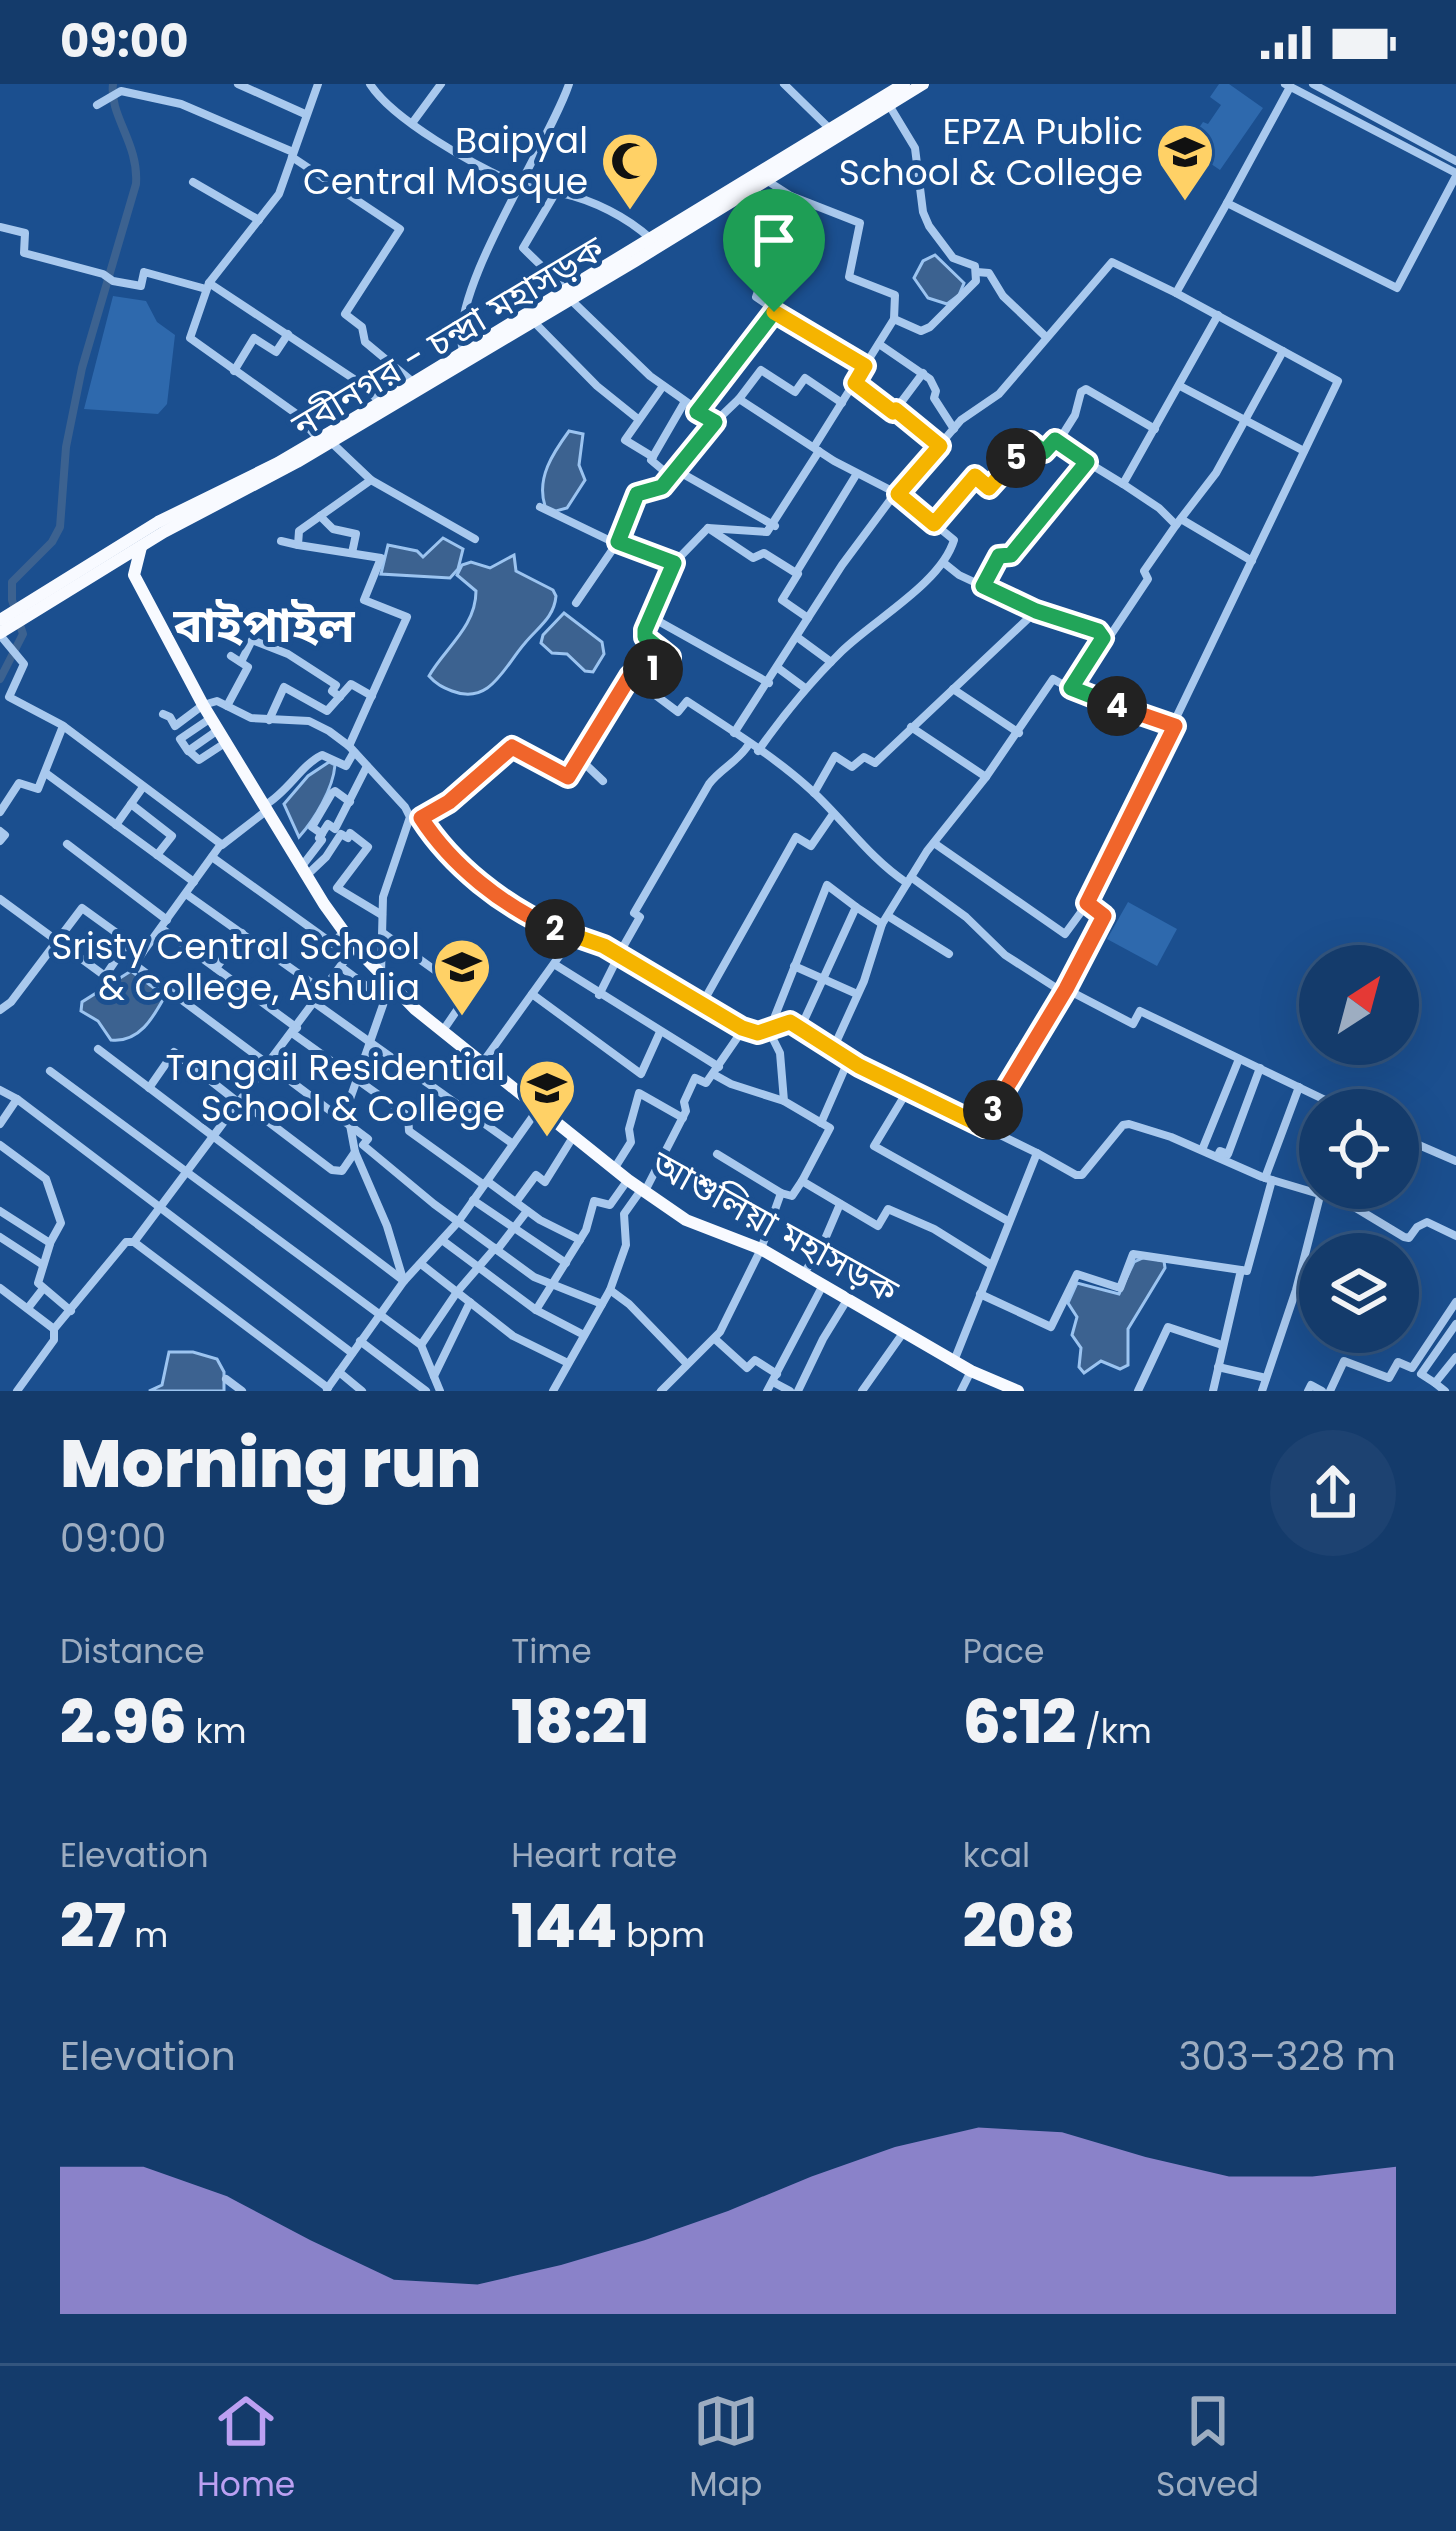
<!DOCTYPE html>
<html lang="en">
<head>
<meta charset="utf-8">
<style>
	body { margin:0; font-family:Poppins,"Noto Sans Bengali",sans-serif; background:#1d4271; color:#f1f3f6; height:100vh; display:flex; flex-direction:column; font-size:45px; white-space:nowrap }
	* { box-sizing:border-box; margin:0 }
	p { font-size:39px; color:#9dadc1 }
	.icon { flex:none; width:66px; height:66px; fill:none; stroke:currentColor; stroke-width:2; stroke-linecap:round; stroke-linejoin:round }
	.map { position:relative; height:1307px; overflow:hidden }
	.side { display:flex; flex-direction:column; background:#143b6b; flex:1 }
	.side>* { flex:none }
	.needle { width:78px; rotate:36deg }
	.buttons { position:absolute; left:1299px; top:861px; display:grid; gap:24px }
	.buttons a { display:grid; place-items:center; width:120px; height:120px; border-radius:50%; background:#143b6b; box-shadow:0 12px 48px #0002,0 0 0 3px #33557e; font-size:60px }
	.pin { position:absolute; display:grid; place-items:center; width:102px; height:102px; color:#fff; margin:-123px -51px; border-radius:50% 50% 50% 0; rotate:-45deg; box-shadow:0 0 12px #0007 }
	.pin .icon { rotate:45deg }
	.km { position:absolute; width:60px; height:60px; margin:-30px; border-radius:50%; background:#222; color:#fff; font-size:33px; line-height:60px; text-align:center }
	.round { display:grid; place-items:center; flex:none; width:126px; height:126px; border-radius:63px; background:#1d4271 }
	.overview { display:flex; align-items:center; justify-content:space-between; height:204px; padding:0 60px }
	h1 { font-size:66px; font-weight:800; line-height:90px }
	.metrics { display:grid; grid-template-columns:repeat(3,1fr); gap:18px; height:204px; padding:12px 60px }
	.metrics div { display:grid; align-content:center }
	.metrics b { font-size:60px; font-weight:800 }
	.metrics small { font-size:33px; font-weight:400 }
	.metrics p { font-size:33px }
	.chart { height:336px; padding:24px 60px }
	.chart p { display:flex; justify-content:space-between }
	.chart svg { width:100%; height:216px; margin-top:12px; fill:#bca0f2; opacity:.7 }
	.status { display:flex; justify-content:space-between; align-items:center; height:84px; padding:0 60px; background:#143b6b; direction:ltr }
	.status svg { height:33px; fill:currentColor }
	.menu { display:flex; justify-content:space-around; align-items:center; height:168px; border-top:3px solid #33557e; background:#143b6b; font-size:33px; color:#9dadc1 }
	.menu a { display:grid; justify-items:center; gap:6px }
	.menu .current { color:#bca0f2 }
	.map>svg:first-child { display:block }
	.green { fill:#2e69ad }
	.water { fill:#3c6290; stroke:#9cc4f0; stroke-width:3 }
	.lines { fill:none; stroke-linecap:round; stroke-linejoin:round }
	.canal { stroke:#3c6290; stroke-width:8 }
	.minor { stroke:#a9c9ee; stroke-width:8 }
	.trunk { stroke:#f8faff; stroke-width:12 }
	.split-1-casing { stroke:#fff; stroke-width:24 }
	.split-2-casing { stroke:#fff; stroke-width:24 }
	.split-3-casing { stroke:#fff; stroke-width:24 }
	.split-4-casing { stroke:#fff; stroke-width:24 }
	.split-5-casing { stroke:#fff; stroke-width:24 }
	.split-6-casing { stroke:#fff; stroke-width:24 }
	.split-1 { stroke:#22a559; stroke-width:15 }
	.split-2 { stroke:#f0652b; stroke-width:15 }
	.split-3 { stroke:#f5b400; stroke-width:15 }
	.split-4 { stroke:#f0652b; stroke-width:15 }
	.split-5 { stroke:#22a559; stroke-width:15 }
	.split-6 { stroke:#f5b400; stroke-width:15 }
	.labels { text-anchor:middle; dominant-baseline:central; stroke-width:10; stroke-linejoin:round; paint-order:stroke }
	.poi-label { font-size:36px; fill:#fff; stroke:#1b4f8f; text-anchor:end }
	.street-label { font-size:36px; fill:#fff; stroke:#1b4f8f }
	.district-label { font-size:48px; font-weight:bold; fill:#fff; stroke:#1b4f8f }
</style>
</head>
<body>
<div class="status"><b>09:00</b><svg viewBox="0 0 49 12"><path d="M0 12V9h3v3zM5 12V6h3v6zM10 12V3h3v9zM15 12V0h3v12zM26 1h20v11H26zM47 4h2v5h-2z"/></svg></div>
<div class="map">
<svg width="1456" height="1307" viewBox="0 0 1456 1307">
	<rect width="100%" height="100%" fill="#1b4f8f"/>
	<g class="green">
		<polygon points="1219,0 1229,0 1263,24 1220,86 1186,63 1203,38 1208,40 1221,21 1210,13"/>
		<polygon points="113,212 146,217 157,238 175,251 167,320 158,330 84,325"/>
		<polygon points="1128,818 1177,845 1157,882 1107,855"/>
	</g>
	<g class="water">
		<polygon points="935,171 964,199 959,211 947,220 928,214 914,194 923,177"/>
		<path d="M569 347 583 350 579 381 585 396 567 424 556 427 545 422C536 394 553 369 569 347Z"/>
		<polygon points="443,454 463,465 458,485 450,494 381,490 388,461 417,467 423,473"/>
		<path d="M514 471 516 487 553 506 556 512C554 534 538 543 525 559 504 583 490 622 452 607 442 603 436 600 429 592 444 565 476 543 476 507L457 491 462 481 471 478 490 484Z"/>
		<polygon points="564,529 602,558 604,570 593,588 585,587 567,570 552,569 541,559 543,551"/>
		<path d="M329 678 335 681C333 705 315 735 299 753L284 720 308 692Z"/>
		<path d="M131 887 165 912C153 934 139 959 111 956L98 937 81 927 82 918Z"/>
		<polygon points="1145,1173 1164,1177 1165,1184 1128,1245 1128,1281 1120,1285 1101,1277 1084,1289 1079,1283 1081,1264 1072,1251 1077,1233 1068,1219 1077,1199 1119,1210 1134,1178"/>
		<polygon points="169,1268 193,1268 217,1275 224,1288 224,1307 149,1307 162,1301"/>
	</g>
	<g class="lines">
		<path class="canal" d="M0 595 23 550 12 516V498L52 458 60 443 66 363 82 284 136 100C139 59 109 32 113 0"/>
		<g class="minor">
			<polyline points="238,0 305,30"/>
			<path d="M370 0C393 36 474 81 515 99 529 105 546 106 561 109 593 116 627 133 651 155"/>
			<polyline points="784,0 829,44"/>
			<polyline points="1285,0 1456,89"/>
			<polyline points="1313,0 1456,77"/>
			<polyline points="1290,3 1227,119 1397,204 1456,92"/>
			<polyline points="97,21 121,7 181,20 293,68"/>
			<polyline points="413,38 441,0"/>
			<polyline points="292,73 400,145 345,230 362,243 365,258 413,298"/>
			<polyline points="766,96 791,112 756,213 830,264 865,282"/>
			<polyline points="193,98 259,136"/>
			<polyline points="556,108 523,164 566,206"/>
			<polyline points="791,112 860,139 849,193 895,211 894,235"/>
			<polyline points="0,143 25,149 24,169 103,190 113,197 141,202 144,188 206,205"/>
			<polyline points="977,188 989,189 1003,212 1046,253"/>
			<polyline points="209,199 366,303 379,318"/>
			<polyline points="571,216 650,292 715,338"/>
			<polyline points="534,238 597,302 638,335"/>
			<polyline points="879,260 930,295 936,307 934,314 954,345"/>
			<path d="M463 267C447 209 549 60 569 0"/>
			<polyline points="234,287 254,254 276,268 288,250"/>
			<polyline points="855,300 893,328 896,325 940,362"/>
			<polyline points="1180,302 1304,367"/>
			<polyline points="739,315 761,286 795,308 805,294 842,319"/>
			<polyline points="896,325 923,289"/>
			<polyline points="697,328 774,228"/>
			<polyline points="318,355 298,331 190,254 209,199 279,110 318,0"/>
			<polyline points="1058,358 1075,331 1081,308 1086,305 1155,345"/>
			<polyline points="332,359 371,396 299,447 298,461 381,474 364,516 407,533 349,662"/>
			<polyline points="814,363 894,235 921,247 930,243 976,197 975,182 953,174 929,142 923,128 915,64 889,21"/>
			<polyline points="653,373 625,356 663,302"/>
			<polyline points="676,386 775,442"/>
			<polyline points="670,392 651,376 684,319"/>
			<polyline points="371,396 475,455"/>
			<polyline points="540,423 617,460"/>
			<polyline points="320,432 333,445 356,450 352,469"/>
			<polyline points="1181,435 1252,477"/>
			<polyline points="934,439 975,392 989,403 1031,358 1044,368 1055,356 1087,378"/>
			<polyline points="1176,441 1216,389 1283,267"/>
			<polyline points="708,444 753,474 764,469 796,489 856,391"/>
			<polyline points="281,457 298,461"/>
			<polyline points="674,479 708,444 767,448 819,367"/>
			<polyline points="944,479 959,491 1036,527 1098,547 1103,554 1071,605 1175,642"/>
			<polyline points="798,490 782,516 808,534"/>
			<polyline points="983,502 999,472 1011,471 1087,378 1123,400"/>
			<polyline points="576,519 617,459"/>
			<polyline points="651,533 769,599"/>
			<polyline points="0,551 24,580 9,613 62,641 221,760 143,868"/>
			<polyline points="797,553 831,578"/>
			<polyline points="1103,554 1112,549 1148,495 1144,487 1176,441 1159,424 1123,400 1218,231"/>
			<polyline points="241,578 252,556 288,570 336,601 332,607 340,613"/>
			<polyline points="778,584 805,604"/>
			<path d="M630 592 678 628 687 617C728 644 774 672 811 706 844 736 869 774 907 799"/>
			<polyline points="953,605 1019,649"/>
			<polyline points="227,622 248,583 231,572"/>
			<polyline points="163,630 170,633 175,642 203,621 217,617 251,634 309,637 329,647 349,662 405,723 410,733 383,813 381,890"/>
			<polyline points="211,634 180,655 188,667 218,646"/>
			<polyline points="269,636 284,603 327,627 351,600 372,612"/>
			<polyline points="911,643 986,693 1053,595 1071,605"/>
			<polyline points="734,649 842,481 894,411"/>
			<polyline points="189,667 199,676 225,659"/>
			<path d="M758 667C784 630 810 598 842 567 875 535 941 499 954 456L898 410 961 336 999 310 1112 178 1176 209"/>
			<polyline points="581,676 603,697"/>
			<polyline points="47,690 194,798"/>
			<polyline points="814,709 835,672 852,683 864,673 875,679 1036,527"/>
			<polyline points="131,720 172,752 157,771"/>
			<path d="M265 721C288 708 301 681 322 671L346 682 354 668"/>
			<polyline points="0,728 19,699 38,705 63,642"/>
			<polyline points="410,733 426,734 433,729 512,663 568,693 636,585 658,584 670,573 645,553 645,546 674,479 618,457 637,410 662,403 715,338 739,315 834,377 898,410"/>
			<polyline points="422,735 461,782 511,821 549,842 604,862 743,943 757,949 790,938 859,982 984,1043"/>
			<polyline points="116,741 143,703"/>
			<polyline points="0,747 5,751 0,757"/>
			<polyline points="322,750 312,743 332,709 335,707 350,718"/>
			<polyline points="934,759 1065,850 1087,820"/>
			<polyline points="67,760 167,836"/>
			<polyline points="222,761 266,727"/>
			<polyline points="212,773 333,860 343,848"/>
			<polyline points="302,782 322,756 319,754 328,740 335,745 367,682"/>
			<polyline points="307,791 326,773 341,750 348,754 350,749 368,763 337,804 382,831"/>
			<polyline points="911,793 966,833 1005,871 1064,909 984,1043 1037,1069 954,1277"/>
			<polyline points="186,810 323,907"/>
			<polyline points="0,815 105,892 128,858"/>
			<polyline points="888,832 949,870"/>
			<polyline points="161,844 297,944"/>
			<polyline points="383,849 468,910 442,948"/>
			<path d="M619 870 640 833 634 829 709 700C721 684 738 678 749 660"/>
			<polyline points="554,880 719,983"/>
			<polyline points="794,882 857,910"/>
			<polyline points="341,883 385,916"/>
			<polyline points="216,884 242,849"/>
			<polyline points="390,901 350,1015 350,1041 355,1068 387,1142 403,1195"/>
			<polyline points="1066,905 1133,940 1140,927 1346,1026"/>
			<polyline points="1064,909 1104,832 1087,819 1338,297 1176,209 1227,119"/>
			<polyline points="532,910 641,990 660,948"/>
			<polyline points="599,911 619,871"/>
			<polyline points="315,919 513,1060"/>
			<polyline points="702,920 796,753 811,762 833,730"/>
			<polyline points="0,926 11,918 82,824 143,868 135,881 368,1055 363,1061 434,1120 534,1193 602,1220"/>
			<polyline points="801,943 856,823 882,840 927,767 986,693"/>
			<polyline points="292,949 408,1032 409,1047 484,1101"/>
			<polyline points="98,965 404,1197"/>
			<polyline points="833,965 864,897 882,840"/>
			<polyline points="483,978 560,871 571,851"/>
			<polyline points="50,987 421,1261 440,1307"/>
			<polyline points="713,990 731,1000 784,1017"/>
			<polyline points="149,1004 174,968 239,1019"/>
			<polyline points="0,1006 17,1015"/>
			<polyline points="908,1006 874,1062 1008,1137"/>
			<polyline points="241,1017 332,1086 342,1087 355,1068"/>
			<polyline points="821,1039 849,975"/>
			<polyline points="0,1040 17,1015 352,1269"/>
			<polyline points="1398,1052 1456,1077"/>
			<polyline points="0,1061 46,1095 61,1139 50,1159 0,1127"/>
			<polyline points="1202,1066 1239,975"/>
			<polyline points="1037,1069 1076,1091 1082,1091 1123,1041 1129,1040 1171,1053 1262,1093 1346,1118 1404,1153 1409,1154 1417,1143 1427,1138 1456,1152"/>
			<polyline points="717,1070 781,1109"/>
			<polyline points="1217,1073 1220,1067 1228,1070 1260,984"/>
			<polyline points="614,1085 631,1058 629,1045 639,1009 683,1034"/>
			<polyline points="1265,1094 1299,1003"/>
			<polyline points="487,1097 540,1136 580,1156"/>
			<polyline points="802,1097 830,1044 784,1017 780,969 769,947 827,801 856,823"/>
			<polyline points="645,1107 686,1027 684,1018 695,994 706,999 744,944"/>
			<polyline points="473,1116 566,1179"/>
			<polyline points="516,1118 536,1091 545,1098 573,1053"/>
			<polyline points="0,1153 43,1181"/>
			<polyline points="442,1156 536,1226 584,1251"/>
			<polyline points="50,1160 38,1199 71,1227"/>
			<polyline points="497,1166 527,1127"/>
			<polyline points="421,1180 513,1252 568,1279"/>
			<polyline points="1241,1186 1247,1187 1272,1096"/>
			<polyline points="804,1189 822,1162 840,1120"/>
			<polyline points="0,1204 54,1245"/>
			<polyline points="610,1206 629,1220 686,1279"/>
			<polyline points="980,1210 1051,1243 1077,1190 1120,1204 1133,1170 1241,1186 1213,1307"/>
			<polyline points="28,1224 42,1206"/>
			<polyline points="536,1226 586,1146 594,1117 610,1121 627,1097"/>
			<polyline points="715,1255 747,1284 755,1276 777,1290"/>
			<polyline points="360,1257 426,1307"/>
			<polyline points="421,1261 457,1208 495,1164"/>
			<polyline points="1218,1283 1266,1294"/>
			<polyline points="339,1288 362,1307"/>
			<polyline points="434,1292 470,1218"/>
			<polyline points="226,1295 242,1307"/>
			<polyline points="773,1298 790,1307"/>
			<polyline points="1435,1299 1421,1290 1456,1240"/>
			<polyline points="328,1304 134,1158 354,864"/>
			<polyline points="327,1305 404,1197 458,1138 538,1025"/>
			<polyline points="17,1307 54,1256 54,1245 126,1158 134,1158"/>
			<polyline points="553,1307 610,1206 626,1161 624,1130 641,1106"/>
			<polyline points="661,1307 720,1248 761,1165 781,1109 792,1112 802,1097 878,1142 888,1125 934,1145 990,1180"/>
			<polyline points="767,1307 823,1201"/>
			<polyline points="798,1307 823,1255 847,1216"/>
			<polyline points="862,1307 903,1249"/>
			<polyline points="961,1307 971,1287"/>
			<polyline points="1138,1307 1168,1243 1222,1261"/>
			<polyline points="1262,1307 1296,1206 1321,1108"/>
			<polyline points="1308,1307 1311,1301 1322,1307"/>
			<polyline points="1330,1307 1344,1277 1389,1294 1398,1278 1412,1284 1456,1218"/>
			<polyline points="1445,1307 1435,1299 1456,1273"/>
		</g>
		<g class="trunk">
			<polyline points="141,463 134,491 203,621 324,820 355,863 415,925 628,1096 686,1136 761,1165 971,1287 1018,1307"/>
			<polyline points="0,536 158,438 278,379 380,319 904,0"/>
			<polyline points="0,549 164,448 297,378 635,177 923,0"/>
		</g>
	</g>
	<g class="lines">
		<defs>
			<polyline id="split-1" points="653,585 670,573 645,553 645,546 674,479 618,458 637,410 662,403 715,338 697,328 774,228"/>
			<path id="split-2" d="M555 845C503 822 452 782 421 734L449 718 512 663 568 693 630 592 641 583 653 585"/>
			<polyline id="split-3" points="555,845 604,862 742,944 758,949 790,938 859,982 984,1043 993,1026"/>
			<polyline id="split-4" points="993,1026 1066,905 1104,832 1087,819 1175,642 1117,622"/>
			<polyline id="split-5" points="1016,374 1031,358 1044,368 1055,356 1087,378 1011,471 999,472 983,502 1036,527 1098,547 1103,554 1071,604 1117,622"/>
			<polyline id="split-6" points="774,228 865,282 855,299 893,328 896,326 940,362 898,410 934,440 975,392 989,404 1016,374"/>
		</defs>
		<use href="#split-1" class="split-1-casing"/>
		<use href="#split-2" class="split-2-casing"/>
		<use href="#split-3" class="split-3-casing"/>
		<use href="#split-4" class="split-4-casing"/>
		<use href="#split-5" class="split-5-casing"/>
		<use href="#split-6" class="split-6-casing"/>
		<use href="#split-1" class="split-1"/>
		<use href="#split-2" class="split-2"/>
		<use href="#split-3" class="split-3"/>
		<use href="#split-4" class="split-4"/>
		<use href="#split-5" class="split-5"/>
		<use href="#split-6" class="split-6"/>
	</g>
	<defs>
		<symbol id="university-pin" viewBox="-11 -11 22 30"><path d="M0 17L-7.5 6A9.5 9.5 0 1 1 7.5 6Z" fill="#ffd166" stroke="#1b4f8f"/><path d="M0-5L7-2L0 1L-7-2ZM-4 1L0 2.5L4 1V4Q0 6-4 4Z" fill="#111"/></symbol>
		<symbol id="mosque-pin" viewBox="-11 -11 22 30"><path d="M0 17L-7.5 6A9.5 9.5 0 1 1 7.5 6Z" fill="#ffd166" stroke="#1b4f8f"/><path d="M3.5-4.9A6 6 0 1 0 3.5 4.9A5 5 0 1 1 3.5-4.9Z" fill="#111"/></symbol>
	</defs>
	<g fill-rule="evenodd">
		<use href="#university-pin" x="1152" y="35" width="66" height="90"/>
		<use href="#mosque-pin" x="597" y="44" width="66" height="90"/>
		<use href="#university-pin" x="429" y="850" width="66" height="90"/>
		<use href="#university-pin" x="514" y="971" width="66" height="90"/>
	</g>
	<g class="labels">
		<g class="poi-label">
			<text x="1143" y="47">EPZA Public<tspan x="1143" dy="41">School &amp; College</tspan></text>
			<text x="588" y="56">Baipyal<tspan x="588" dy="41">Central Mosque</tspan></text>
			<text x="420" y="862">Sristy Central School<tspan x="420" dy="41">&amp; College, Ashulia</tspan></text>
			<text x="505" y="983">Tangail Residential<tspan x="505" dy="41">School &amp; College</tspan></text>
		</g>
		<g class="street-label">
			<text transform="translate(448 253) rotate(-31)">নবীনগর - চন্দ্রা মহাসড়ক</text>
			<text transform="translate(775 1143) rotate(29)">আশুলিয়া মহাসড়ক</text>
		</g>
		<g class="district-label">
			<text x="264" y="541">বাইপাইল</text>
		</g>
	</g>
</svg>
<div class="buttons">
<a><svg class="needle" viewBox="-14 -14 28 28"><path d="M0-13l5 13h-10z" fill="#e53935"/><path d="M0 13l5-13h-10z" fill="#9dadc1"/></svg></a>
<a><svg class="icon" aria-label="locate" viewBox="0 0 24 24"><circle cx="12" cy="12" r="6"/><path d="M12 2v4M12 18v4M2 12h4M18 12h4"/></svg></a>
<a><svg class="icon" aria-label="layers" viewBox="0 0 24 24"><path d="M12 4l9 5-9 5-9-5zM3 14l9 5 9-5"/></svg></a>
</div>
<div class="pin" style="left:774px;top:228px;background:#1e9e55"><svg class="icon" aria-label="arrive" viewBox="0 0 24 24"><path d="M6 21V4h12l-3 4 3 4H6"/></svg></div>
<b class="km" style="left:653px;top:585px">1</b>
<b class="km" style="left:555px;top:845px">2</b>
<b class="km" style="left:993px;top:1026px">3</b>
<b class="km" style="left:1117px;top:622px">4</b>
<b class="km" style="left:1016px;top:374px">5</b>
</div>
<section class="side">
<div class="overview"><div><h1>Morning run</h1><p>09:00</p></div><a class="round"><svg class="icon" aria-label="share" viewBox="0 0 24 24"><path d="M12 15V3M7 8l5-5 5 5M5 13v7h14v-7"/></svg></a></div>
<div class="metrics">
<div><p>Distance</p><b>2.96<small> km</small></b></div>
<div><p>Time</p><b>18:21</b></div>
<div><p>Pace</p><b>6:12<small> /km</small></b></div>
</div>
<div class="metrics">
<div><p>Elevation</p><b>27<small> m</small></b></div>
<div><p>Heart rate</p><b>144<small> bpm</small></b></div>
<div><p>kcal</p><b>208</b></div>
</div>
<div class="chart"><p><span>Elevation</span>303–328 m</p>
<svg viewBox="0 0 160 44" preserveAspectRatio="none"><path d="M0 44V14L10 14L20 20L30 29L40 37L50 38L60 34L70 29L80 23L90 16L100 10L110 6L120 7L130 12L140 16L150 16L160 14V44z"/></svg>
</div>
</section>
<nav class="menu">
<a class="current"><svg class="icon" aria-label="home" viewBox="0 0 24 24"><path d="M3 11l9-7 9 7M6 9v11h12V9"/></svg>Home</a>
<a><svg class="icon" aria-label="map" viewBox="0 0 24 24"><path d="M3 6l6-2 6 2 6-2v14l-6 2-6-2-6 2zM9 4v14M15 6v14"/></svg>Map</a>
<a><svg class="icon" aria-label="saved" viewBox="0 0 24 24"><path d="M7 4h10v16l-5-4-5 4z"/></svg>Saved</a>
</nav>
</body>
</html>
